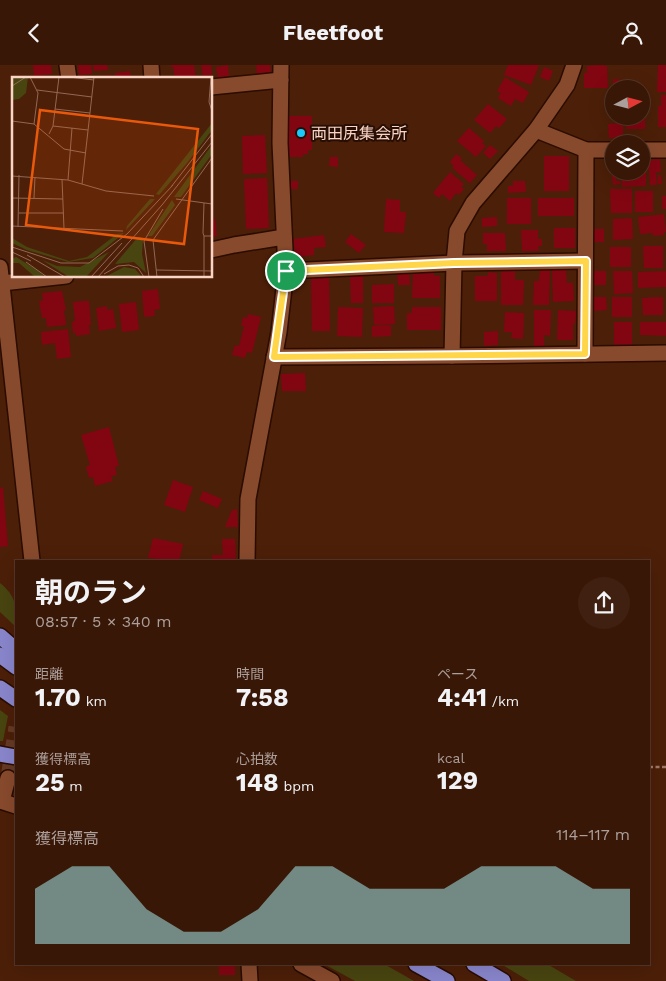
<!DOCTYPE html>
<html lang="ja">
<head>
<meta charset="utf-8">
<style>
	body { margin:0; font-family:"Work Sans","Noto Sans JP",sans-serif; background:#402010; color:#f1f3f6; height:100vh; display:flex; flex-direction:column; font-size:19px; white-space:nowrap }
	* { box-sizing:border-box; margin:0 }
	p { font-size:16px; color:#ab9f9b }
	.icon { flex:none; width:28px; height:28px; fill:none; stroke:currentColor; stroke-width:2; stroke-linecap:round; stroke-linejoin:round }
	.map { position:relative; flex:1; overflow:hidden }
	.side { position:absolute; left:15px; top:495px; width:635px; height:405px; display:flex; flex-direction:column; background:#391706; border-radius:0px; box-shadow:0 5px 20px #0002,0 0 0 1px #533628 }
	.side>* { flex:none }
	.needle { width:32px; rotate:83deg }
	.controls { position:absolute; left:605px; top:15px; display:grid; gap:10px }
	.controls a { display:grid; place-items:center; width:45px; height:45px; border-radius:50%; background:#391706; box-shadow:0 5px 20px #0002,0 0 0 1px #533628; font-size:25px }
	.pin { position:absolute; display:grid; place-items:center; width:42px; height:42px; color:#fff; margin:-21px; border:2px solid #fff; border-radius:50%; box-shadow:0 1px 5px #0007 }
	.round { display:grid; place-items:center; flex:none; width:52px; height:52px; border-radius:26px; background:#402010 }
	.head { display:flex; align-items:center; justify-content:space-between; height:85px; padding:0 20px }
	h1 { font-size:28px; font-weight:700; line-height:38px }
	.figures { display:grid; grid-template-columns:repeat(3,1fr); gap:8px; height:85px; padding:5px 20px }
	.figures div { display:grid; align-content:center }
	.figures b { font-size:25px; font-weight:700 }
	.figures small { font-size:14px; font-weight:400 }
	.figures p { font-size:14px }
	.chart { height:140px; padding:10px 20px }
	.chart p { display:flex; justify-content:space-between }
	.chart svg { width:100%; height:90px; margin-top:5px; fill:#8bbbb9; opacity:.7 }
	header { display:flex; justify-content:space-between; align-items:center; height:65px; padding:0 20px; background:#391706; font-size:22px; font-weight:700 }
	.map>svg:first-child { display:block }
	.green { fill:#494510 }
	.building { fill:#810612 }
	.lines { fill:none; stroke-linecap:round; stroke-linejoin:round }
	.minor-tunnel { stroke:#663a24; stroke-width:15; stroke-dasharray:15 8; stroke-linecap:butt }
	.minor-casing { stroke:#2a0c00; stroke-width:18 }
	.tertiary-casing { stroke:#2a0c00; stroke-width:18 }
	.motorway-casing { stroke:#2a0c00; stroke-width:18 }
	.path { stroke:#a27966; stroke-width:2.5; stroke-dasharray:4 2.5; stroke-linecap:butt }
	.minor { stroke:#884a2d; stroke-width:15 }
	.tertiary { stroke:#884a2d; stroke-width:15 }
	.motorway { stroke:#8986cd; stroke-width:15 }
	.route-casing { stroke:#fff; stroke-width:10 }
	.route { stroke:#ffd54a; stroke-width:6 }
	.poi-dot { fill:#1cc9fc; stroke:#270e04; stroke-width:2 }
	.labels { text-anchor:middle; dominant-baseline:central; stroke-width:4; stroke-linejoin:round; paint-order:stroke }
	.poi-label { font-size:16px; fill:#fad5c5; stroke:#270e04; text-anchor:start }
	.inset-road { fill:none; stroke:#926854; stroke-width:1 }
	.view { fill:#e8590c; fill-opacity:0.15; stroke:#e8590c; stroke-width:2.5 }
	.inset-edge { fill:none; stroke:#fad5c5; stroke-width:2.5 }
</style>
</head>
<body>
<header><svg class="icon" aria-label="back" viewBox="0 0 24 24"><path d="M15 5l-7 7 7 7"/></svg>Fleetfoot<svg class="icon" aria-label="person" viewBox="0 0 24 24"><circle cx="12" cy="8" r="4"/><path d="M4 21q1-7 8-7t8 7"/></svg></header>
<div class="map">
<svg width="666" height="916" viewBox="0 0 666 916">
	<rect width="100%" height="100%" fill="#4c1f08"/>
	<g class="green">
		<path d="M0 518C17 532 16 541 16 562L0 547Z"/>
		<polygon points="0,645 8,651 3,676 0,676"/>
		<polygon points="324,899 384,899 414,916 355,916"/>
		<polygon points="501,899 547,899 576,916 529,916"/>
	</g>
	<g class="building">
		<polygon points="33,0 51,0 52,9 34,11"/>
		<polygon points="78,0 91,0 92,9 79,10"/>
		<polygon points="93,0 107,0 108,5 94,6"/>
		<polygon points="171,0 194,0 196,14 175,14 173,2 171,2"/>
		<polygon points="201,0 211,0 212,10 203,11"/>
		<polygon points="228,0 229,12 218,14 216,2"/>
		<polygon points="256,0 270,0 271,8 257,9"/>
		<polygon points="508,0 539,0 531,20 504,10"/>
		<polygon points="600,0 607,1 608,23 584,23 584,8 587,8 587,1"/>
		<polygon points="658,0 666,0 666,27 657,27"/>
		<polygon points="544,2 553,6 549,16 540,12"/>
		<polygon points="130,6 131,14 115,14 115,8"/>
		<polygon points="111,10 111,14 95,14 95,12"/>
		<polygon points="505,12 529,27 523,38 515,34 511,41 498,33 501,28 497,26"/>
		<polygon points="613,14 626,15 626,24 613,24"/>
		<polygon points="661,30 666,30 666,62 658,62 658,41 661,41"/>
		<polygon points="641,31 645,31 645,64 626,64 627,56 624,56 624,51 641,51"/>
		<polygon points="488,39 507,54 499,63 496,61 490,68 474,55"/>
		<polygon points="289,51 312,51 312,85 308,85 308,89 303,89 303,92 289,92"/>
		<polygon points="623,58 623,72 609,73 608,59"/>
		<polygon points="469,63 484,76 482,78 486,81 476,92 457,76"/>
		<polygon points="265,70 267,108 243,109 242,71"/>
		<polygon points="490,80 498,86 490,94 483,88"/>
		<polygon points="456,89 462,93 460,95 477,110 470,118 452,103 454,101 450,97"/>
		<rect x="544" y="91" width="25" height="35"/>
		<polygon points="330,92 338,92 338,102 329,101"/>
		<polygon points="660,94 661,107 656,107 657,120 650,120 648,95"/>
		<polygon points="641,103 646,103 646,121 622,122 622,106 641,106"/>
		<polygon points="450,107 464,119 461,122 464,124 459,130 456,128 450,136 442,129 439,133 433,128"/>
		<polygon points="612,109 616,109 616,116 620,116 621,119 613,120"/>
		<polygon points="658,110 661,110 662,119 658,119"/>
		<polygon points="267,113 269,163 246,164 244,114"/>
		<rect x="291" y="116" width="7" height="8"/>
		<polygon points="513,116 525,116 526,127 508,128 508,121 513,121"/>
		<polygon points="610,124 632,124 632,148 611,148"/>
		<rect x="635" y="126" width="18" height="21"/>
		<rect x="662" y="131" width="4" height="13"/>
		<rect x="507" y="133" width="24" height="26"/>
		<rect x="538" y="133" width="36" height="18"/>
		<polygon points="386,134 400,135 400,147 406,147 404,168 384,167"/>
		<polygon points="664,149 666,167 664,167 664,170 653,171 653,168 640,169 638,152"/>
		<polygon points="497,152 497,161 482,162 482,153"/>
		<polygon points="632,153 633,174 613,175 613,154"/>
		<polygon points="215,154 217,171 211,172 211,155"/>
		<rect x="554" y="163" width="21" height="20"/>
		<rect x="593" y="164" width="11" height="13"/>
		<polygon points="521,165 538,165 538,174 542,174 542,181 538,181 539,186 522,186"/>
		<polygon points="483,168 505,168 506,186 487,186 487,179 483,179"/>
		<polygon points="351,169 366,180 359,188 345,177"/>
		<polygon points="324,170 326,182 314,183 314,190 296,192 293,174"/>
		<polygon points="643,181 663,181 663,203 644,203"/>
		<rect x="610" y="182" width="21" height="20"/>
		<polygon points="409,205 410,220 398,220 397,206"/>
		<polygon points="540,205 550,205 549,240 533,240 534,216 539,216"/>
		<polygon points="552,205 566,205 567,218 573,218 574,236 553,237"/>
		<polygon points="501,206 515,206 515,215 524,215 523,240 501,240"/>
		<polygon points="593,206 606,206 606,220 594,220"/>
		<polygon points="613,206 632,206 633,228 614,229"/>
		<polygon points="666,206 666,222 638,223 638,207"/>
		<polygon points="413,207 434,207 434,211 440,211 440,233 412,233"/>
		<polygon points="488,207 497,208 497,236 475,236 475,211 488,211"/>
		<polygon points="363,210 363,238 351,238 350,211"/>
		<polygon points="311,212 329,212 330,266 312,266"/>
		<polygon points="394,219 394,238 372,238 372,220"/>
		<polygon points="158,224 160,244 154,245 155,251 144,252 142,226"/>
		<polygon points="62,226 66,245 64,245 66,260 47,262 46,253 42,253 39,236 43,236 42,228"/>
		<polygon points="594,232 606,232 607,245 594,246"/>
		<rect x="612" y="232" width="20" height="20"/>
		<polygon points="663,232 663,250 643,250 642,233"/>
		<polygon points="83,236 89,236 91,260 89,260 90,269 76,271 76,268 73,268 72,257 75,256 73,237"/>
		<polygon points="136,237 139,265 122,267 119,239"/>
		<polygon points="107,241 107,245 113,244 116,263 99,266 96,243"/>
		<polygon points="394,241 395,259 374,260 373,242"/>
		<polygon points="338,242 363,243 362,272 337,271"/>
		<polygon points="412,242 441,242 441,265 407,265 407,248 412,248"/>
		<polygon points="534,245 551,245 550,271 544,270 544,281 534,281"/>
		<polygon points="558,245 576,246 575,259 573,259 573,275 557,275"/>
		<polygon points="505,247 524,248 523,274 511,273 512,267 504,267"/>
		<polygon points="248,249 261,252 252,288 247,287 245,293 232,290 235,280 239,281 244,261 241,261 243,252 247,253"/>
		<rect x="614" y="257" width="18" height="23"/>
		<polygon points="640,257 666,257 666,271 640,270"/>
		<polygon points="391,260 391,271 372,272 372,261"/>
		<polygon points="68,264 71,292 57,294 55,278 42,280 41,267"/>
		<polygon points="498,266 498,280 484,281 484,267"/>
		<polygon points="305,308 306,326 282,326 281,309"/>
		<polygon points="109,362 119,401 115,402 117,410 111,411 113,416 95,421 93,412 89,413 86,402 90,400 81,370"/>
		<polygon points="173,415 193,422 185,447 164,440"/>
		<polygon points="3,422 8,481 0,482 0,423"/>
		<polygon points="203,426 222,434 218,443 199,435"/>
		<polygon points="237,444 238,462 225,462 232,445"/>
		<polygon points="153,473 183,479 179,496 148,493"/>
		<polygon points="222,474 235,474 236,496 212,496 212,490 223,490"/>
		<rect x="219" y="899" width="16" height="11"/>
	</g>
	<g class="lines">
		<polyline class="minor-tunnel" points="8,713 16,662"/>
		<defs>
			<g id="minor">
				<polyline points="67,0 69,14"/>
				<polyline points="151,0 152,14"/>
				<polyline points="211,22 281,15"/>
				<polyline points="536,65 586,85 614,85"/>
				<polyline points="641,85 666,85"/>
				<polyline points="211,185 234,180 284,172"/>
				<polyline points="0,202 32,496"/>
				<polyline points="286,206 454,198 585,196"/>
				<polyline points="2,218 66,211"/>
				<polyline points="585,289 586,85"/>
				<polyline points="247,496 248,434 279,267 286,206 280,78 281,0"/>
				<polyline points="2,736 8,713"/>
			</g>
			<g id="tertiary">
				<polyline points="452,291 454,198 457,166 473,138 536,65 567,20 574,0"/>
				<polyline points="274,292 452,291 666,288"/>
				<polyline points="0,736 16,741"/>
				<polyline points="249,899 250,916"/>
				<polyline points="301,899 332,916"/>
			</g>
			<g id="motorway">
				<polyline points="0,571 16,585"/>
				<polyline points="0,590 16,602"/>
				<polyline points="0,623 16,634"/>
				<polyline points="0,689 16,692"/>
				<polyline points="416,899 447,916"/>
				<polyline points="474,899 503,916"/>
			</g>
		</defs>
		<use href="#minor" class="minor-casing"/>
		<use href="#tertiary" class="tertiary-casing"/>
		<use href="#motorway" class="motorway-casing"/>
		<polyline class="path" points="649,702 666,702"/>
		<use href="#minor" class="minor"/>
		<use href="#tertiary" class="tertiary"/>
		<use href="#motorway" class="motorway"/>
	</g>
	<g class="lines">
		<defs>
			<polygon id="route" points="586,196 585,289 274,292 286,206 454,198"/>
		</defs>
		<use href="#route" class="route-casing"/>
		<use href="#route" class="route"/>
	</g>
	<circle class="poi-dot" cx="301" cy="68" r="5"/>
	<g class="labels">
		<g class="poi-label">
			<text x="311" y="68">両田尻集会所</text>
		</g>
	</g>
	<g transform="translate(12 12)">
		<rect width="200" height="200" fill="#4c1f08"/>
		<path d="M0 0H16L14 16 7 22 0 23ZM200 46V53L175 86 147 118 144 117ZM200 68V77L169 120H162ZM138 122H143L114 153 115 149ZM160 123 163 128 140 159H136ZM112 156 81 181 56 185 15 173 0 166V161L15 170 57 184 75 180 105 157ZM126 160 131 161 130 177 134 196 122 185 103 187ZM97 175 74 200H57L30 183 45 189 68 190ZM4 180 25 193 33 200H23L7 186H1L0 182ZM112 190 123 192 130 200H93Z" fill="#494510"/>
		<path class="inset-road" d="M18 0 26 16 22 47M57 0 82 3M199 0 197 25 200 34M0 9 14 0M25 13 80 20M43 32 78 36M0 44 22 47 52 72 74 76M41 49 76 53M37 57 41 49 47 0M0 99 56 103 94 114 142 119M50 102 52 152M56 103 60 51M70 107 82 0M159 110 200 57M0 121 51 122M22 121 23 100M164 122 200 127M192 126 191 156 192 159H200M7 136H52M0 149 111 154M6 150 7 98M0 170 49 186H77L115 157 161 108M0 175 19 184M15 178 53 200M14 185 35 200M144 193 200 194M92 197 106 189 117 188 126 191 132 200M79 200 110 166M86 200 150 128 200 65M137 200 132 164 151 132M145 200 141 163 200 81M192 200V159"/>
		<path class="view" d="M28 33 186 52 172 167 14 148Z"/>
		<rect width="200" height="200" class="inset-edge"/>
	</g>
</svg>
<div class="controls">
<a><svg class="needle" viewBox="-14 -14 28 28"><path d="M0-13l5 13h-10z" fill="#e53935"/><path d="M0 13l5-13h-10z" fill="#ab9f9b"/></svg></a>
<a><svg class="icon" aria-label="layers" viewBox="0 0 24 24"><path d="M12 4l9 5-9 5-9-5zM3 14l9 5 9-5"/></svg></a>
</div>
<div class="pin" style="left:286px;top:206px;background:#1e9e55"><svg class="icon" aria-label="arrive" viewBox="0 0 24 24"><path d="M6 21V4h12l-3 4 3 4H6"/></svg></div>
<section class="side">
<div class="head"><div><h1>朝のラン</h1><p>08:57 · 5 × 340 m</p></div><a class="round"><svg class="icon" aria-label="share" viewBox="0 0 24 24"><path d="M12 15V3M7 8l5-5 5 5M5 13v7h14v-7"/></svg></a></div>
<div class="figures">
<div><p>距離</p><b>1.70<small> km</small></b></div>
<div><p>時間</p><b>7:58</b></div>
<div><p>ペース</p><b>4:41<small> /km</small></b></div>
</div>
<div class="figures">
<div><p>獲得標高</p><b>25<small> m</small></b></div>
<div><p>心拍数</p><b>148<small> bpm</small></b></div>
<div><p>kcal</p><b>129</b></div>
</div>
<div class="chart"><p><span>獲得標高</span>114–117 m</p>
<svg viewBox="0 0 160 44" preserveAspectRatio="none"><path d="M0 44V17L10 6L20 6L30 27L40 38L50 38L60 27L70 6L80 6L90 17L100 17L110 17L120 6L130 6L140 6L150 17L160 17V44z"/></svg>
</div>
</section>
</div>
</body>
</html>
